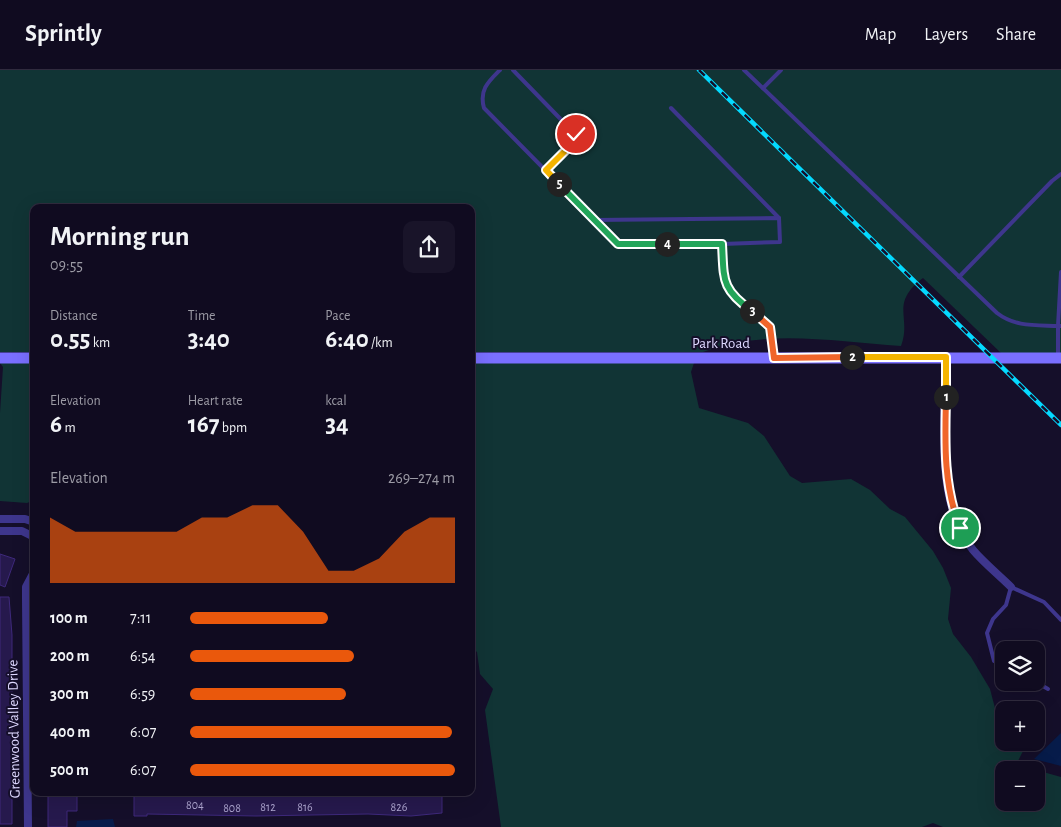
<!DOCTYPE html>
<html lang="en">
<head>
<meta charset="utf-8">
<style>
	body { margin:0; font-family:"Alegreya Sans",sans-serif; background:#191429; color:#f1f3f6; height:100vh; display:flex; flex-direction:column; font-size:19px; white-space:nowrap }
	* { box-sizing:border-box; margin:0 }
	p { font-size:16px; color:#9c9ba5 }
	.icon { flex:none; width:28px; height:28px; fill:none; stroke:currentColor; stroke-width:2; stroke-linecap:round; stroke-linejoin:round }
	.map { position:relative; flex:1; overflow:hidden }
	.details { position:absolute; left:30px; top:134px; width:445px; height:592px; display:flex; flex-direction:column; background:#100b20; border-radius:10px; box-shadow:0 5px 20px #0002,0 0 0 1px #302b3e }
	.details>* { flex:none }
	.buttons { position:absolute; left:995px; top:571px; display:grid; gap:10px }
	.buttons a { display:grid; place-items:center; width:50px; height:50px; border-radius:10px; background:#100b20; box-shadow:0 5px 20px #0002,0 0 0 1px #302b3e; font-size:25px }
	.pin { position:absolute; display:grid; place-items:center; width:42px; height:42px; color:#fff; margin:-21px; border:2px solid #fff; border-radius:50%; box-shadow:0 1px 5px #0007 }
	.km { position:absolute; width:25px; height:25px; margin:-12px; border-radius:50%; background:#222; color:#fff; font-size:14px; line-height:25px; text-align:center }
	.round { display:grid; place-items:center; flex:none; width:52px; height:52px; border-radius:10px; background:#191429 }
	.headline { display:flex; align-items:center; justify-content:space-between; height:85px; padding:0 20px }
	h1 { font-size:28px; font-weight:700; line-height:38px }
	.figures { display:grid; grid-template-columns:repeat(3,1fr); gap:8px; height:85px; padding:5px 20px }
	.figures div { display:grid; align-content:center }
	.figures b { font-size:25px; font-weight:700 }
	.figures small { font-size:14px; font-weight:400 }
	.figures p { font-size:14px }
	.chart { height:140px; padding:10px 20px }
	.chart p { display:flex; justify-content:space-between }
	.chart svg { width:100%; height:90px; margin-top:5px; fill:#ea580c; opacity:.7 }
	ul { padding:0 20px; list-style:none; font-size:16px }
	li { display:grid; grid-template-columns:80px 60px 1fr; align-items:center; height:38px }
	li i { height:12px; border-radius:6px; background:#ea580c }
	header { display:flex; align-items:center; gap:30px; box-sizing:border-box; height:70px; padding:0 25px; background:#100b20; border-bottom:1px solid #302b3e }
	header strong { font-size:24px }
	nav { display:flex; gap:28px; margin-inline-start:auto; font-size:18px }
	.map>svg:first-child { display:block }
	.green { fill:#113435 }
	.water { fill:#071c4b }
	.building { fill:#26194d; stroke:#3e297b }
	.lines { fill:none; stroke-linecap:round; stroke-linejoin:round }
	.lane { stroke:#3e368d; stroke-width:4 }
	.street { stroke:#3e368d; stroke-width:8 }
	.secondary { stroke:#7a6fff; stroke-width:11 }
	.rail-casing { stroke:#04d9ff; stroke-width:4.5 }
	.rail { stroke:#150f2a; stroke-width:2.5; stroke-dasharray:8; stroke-linecap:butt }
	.split-1-casing { stroke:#fff; stroke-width:10 }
	.split-2-casing { stroke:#fff; stroke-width:10 }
	.split-3-casing { stroke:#fff; stroke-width:10 }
	.split-4-casing { stroke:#fff; stroke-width:10 }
	.split-5-casing { stroke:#fff; stroke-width:10 }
	.split-6-casing { stroke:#fff; stroke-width:10 }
	.split-1 { stroke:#f0652b; stroke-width:6 }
	.split-2 { stroke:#f5b400; stroke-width:6 }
	.split-3 { stroke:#f0652b; stroke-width:6 }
	.split-4 { stroke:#22a559; stroke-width:6 }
	.split-5 { stroke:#22a559; stroke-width:6 }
	.split-6 { stroke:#f5b400; stroke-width:6 }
	.labels { text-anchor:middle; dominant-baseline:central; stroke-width:4; stroke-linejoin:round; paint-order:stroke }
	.number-label { font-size:12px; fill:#b0a8d2 }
	.street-label { font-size:15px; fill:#ded8ff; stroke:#150f2a }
</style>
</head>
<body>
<header>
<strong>Sprintly</strong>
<nav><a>Map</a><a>Layers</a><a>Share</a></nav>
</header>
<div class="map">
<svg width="1061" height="757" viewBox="0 0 1061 757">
	<rect width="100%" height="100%" fill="#150f2a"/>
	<g class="green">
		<path d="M0 0H1061V283H1001L923 208C889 234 912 247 901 276 836 272 766 258 703 282H471V138H34V282H0Z"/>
		<polygon points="0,293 34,293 34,430 27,433 0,431 0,343 3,297"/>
		<polygon points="471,293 694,293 691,302 699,338 748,353 764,366 790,406 802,413 851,409 870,420 890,439 905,447 933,481 943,498 951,518 948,549 953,564 971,587 990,619 996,642 1004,646 1004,672 1027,673 1017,693 1036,700 1004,700 1004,732 1036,732 1036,700 1061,707 1061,757 943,757 933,753 922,757 501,757 485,640 493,619 480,604 477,582 471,578"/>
	</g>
	<g class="water">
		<polygon points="1061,663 1061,696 1034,689"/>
		<polygon points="113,749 115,757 76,757 77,751"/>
	</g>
	<g class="building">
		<polygon points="0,484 15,489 5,517 0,515"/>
		<polygon points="0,527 9,527 12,565 12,754 0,754"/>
		<polygon points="48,722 77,722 77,741 67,741 67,757 48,757"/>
		<polygon points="430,722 442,722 442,743 411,746 368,744 256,746 147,744 147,746 134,746 134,725 430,725"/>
	</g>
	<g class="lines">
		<g class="lane">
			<path d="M500 0C488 12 479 20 484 38L618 174H722C723 189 721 206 728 220 737 237 760 240 769 255 773 263 773 276 774 285"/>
			<polyline points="513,0 576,65 575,71 546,100"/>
			<path d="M744 0 997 243C1015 257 1035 255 1058 256V285"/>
			<polyline points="763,18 781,0"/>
			<polyline points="671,38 779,148"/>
			<polyline points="594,150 779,148 780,172 722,174"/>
			<polyline points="1061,202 1058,256 1061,256"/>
			<polyline points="959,207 1052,111 1061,104"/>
			<polyline points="1004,596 994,591 987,563 993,549 1006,535 1011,517 1044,532 1061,550"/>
			<polyline points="1036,612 1048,619"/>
		</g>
		<g class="street">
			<path d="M946 287C946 346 933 431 973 480 984 493 999 505 1011 517"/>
			<polyline points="0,449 25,449 34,452"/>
			<polyline points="0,461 22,461 34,467"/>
			<polyline points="28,757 26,529 26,517 34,502"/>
		</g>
		<g class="secondary">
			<polyline points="0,288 34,288"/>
			<polyline points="471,288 1061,288"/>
		</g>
		<defs>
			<polyline id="rail" points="699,0 1061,355"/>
		</defs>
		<use href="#rail" class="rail-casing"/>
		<use href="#rail" class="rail"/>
	</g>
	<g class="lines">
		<defs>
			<path id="split-1" d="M946 327C945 372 943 414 960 458"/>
			<polyline id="split-2" points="852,287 946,287 946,327"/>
			<polyline id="split-3" points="752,241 770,257 774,288 852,287"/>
			<path id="split-4" d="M667 174H722C724 210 721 219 752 241"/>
			<polyline id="split-5" points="559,114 618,174 667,174"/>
			<polyline id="split-6" points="559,114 546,100 575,71 576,64"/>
		</defs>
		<use href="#split-1" class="split-1-casing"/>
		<use href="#split-2" class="split-2-casing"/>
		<use href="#split-3" class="split-3-casing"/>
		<use href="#split-4" class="split-4-casing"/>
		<use href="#split-5" class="split-5-casing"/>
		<use href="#split-6" class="split-6-casing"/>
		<use href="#split-1" class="split-1"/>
		<use href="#split-2" class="split-2"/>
		<use href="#split-3" class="split-3"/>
		<use href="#split-4" class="split-4"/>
		<use href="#split-5" class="split-5"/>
		<use href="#split-6" class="split-6"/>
	</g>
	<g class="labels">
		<g class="number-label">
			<text x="195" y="735">804</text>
			<text x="268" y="737">812</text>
			<text x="305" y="737">816</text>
			<text x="399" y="737">826</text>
			<text x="232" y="738">808</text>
		</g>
		<g class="street-label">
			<text x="721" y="273">Park Road</text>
			<text transform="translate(14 659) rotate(-91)">Greenwood Valley Drive</text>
		</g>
	</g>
</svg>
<div class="buttons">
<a><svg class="icon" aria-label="layers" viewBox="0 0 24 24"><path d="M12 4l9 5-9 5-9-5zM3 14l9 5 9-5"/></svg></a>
<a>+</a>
<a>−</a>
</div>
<div class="pin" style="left:960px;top:458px;background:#1e9e55"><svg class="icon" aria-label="arrive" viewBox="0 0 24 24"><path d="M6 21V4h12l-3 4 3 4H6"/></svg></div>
<div class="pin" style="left:576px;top:64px;background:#d93025"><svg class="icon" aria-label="check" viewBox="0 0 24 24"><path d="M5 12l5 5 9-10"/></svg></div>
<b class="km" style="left:946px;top:327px">1</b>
<b class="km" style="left:852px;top:287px">2</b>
<b class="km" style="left:752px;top:241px">3</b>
<b class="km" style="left:667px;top:174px">4</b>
<b class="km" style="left:559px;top:114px">5</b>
<section class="details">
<div class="headline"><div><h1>Morning run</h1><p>09:55</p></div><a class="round"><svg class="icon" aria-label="share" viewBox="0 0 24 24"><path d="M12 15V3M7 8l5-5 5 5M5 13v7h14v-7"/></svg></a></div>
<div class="figures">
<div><p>Distance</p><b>0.55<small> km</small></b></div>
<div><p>Time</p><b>3:40</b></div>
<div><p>Pace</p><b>6:40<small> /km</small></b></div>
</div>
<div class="figures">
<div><p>Elevation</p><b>6<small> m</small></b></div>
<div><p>Heart rate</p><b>167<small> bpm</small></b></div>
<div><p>kcal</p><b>34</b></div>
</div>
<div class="chart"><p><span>Elevation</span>269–274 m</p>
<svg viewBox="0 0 160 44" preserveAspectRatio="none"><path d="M0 44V12L10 19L20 19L30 19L40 19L50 19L60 12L70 12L80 6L90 6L100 19L110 38L120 38L130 32L140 19L150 12L160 12V44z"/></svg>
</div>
<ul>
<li><b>100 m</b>7:11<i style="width:52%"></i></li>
<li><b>200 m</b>6:54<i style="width:62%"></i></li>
<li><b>300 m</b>6:59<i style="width:59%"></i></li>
<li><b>400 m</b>6:07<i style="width:99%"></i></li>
<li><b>500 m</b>6:07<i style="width:100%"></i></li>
</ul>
</section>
</div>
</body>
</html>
